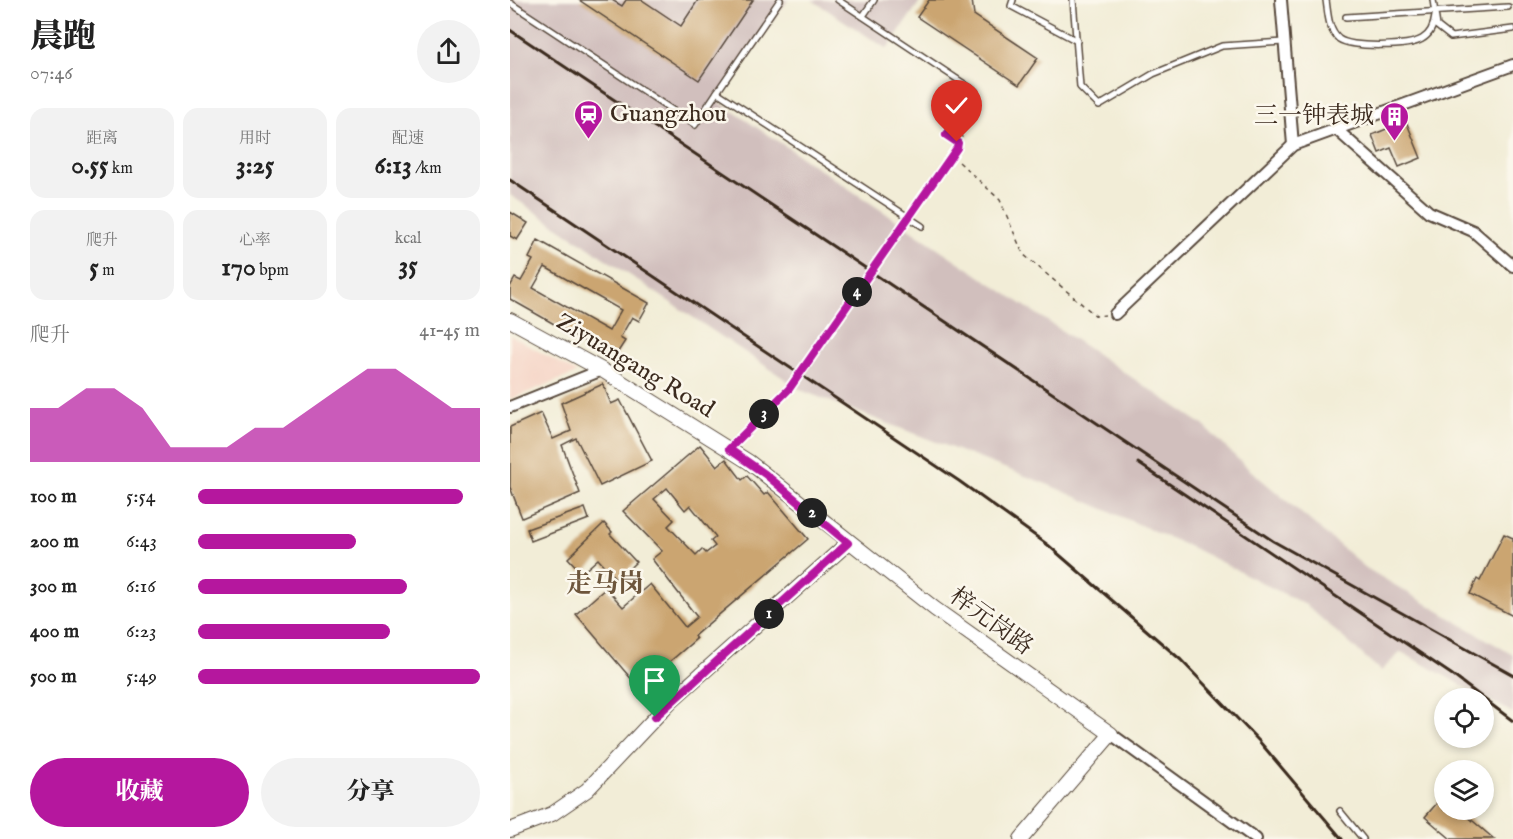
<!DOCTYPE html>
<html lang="zh">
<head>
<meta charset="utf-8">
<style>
	body { margin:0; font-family:"IM FELL English","Noto Serif SC",serif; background:#f2f2f2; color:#222; height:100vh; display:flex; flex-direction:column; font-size:22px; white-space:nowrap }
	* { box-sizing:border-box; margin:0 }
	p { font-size:20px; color:#767676 }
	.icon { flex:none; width:33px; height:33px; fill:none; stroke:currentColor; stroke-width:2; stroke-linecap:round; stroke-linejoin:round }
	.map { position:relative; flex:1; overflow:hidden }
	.panel { display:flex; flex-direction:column; background:#fff; width:510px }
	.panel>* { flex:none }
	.controls { position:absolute; left:924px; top:688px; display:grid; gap:12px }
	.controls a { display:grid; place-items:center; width:60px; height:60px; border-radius:50%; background:#fff; box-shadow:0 3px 9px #0003; font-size:30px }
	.pin { position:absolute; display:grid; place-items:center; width:51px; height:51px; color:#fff; margin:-62px -26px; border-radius:50% 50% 50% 0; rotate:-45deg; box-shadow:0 0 6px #0007 }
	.pin .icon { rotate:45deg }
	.km { position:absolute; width:30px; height:30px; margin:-15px; border-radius:50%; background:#222; color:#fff; font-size:16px; line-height:30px; text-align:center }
	.round { display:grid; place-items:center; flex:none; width:63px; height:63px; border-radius:32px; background:#f2f2f2 }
	.headline { display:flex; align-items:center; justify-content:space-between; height:102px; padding:0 30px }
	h1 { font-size:33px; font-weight:800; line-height:45px }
	.stats { display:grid; grid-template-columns:repeat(3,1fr); gap:9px; height:102px; padding:6px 30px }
	.stats div { display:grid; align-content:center; border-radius:15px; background:#f2f2f2; text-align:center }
	.stats b { font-size:26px; font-weight:800 }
	.stats small { font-size:16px; font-weight:400 }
	.stats p { font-size:16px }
	.chart { height:168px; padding:12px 30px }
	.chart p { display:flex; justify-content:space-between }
	.chart svg { width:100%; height:108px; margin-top:6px; fill:#b5179e; opacity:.7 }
	.primary-button { display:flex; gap:12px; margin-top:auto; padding:12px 30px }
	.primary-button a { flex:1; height:69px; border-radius:36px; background:#b5179e; color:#fff; font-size:24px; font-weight:800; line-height:69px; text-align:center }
	.primary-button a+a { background:#f2f2f2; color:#222 }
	ul { padding:0 30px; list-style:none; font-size:20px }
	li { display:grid; grid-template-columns:96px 72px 1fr; align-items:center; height:45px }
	li i { height:15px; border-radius:8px; background:#b5179e }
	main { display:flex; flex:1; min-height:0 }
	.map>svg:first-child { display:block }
	.built { fill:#f5d2c3 }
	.industrial { fill:#d1bfbd }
	.building { fill:#cba571; fill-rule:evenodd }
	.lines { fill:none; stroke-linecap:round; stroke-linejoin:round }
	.service-casing { stroke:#56473a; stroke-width:8 }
	.minor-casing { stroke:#56473a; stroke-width:14 }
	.tertiary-casing { stroke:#56473a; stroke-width:16 }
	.path { stroke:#56473a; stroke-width:1.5; stroke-dasharray:4.5 4.5; stroke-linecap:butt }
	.service { stroke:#fff; stroke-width:5 }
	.minor { stroke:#fff; stroke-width:10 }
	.tertiary { stroke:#fff; stroke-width:14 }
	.rail { stroke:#3b2a1e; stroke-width:3 }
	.path-bridge { stroke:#56473a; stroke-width:1.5; stroke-dasharray:4.5 4.5; stroke-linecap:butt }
	.route-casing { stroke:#fff; stroke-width:12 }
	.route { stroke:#b5179e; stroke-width:8 }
	.labels { text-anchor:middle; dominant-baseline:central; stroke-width:5; stroke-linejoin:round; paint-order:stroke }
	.poi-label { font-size:24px; fill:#3b2a1e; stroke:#fbf7ec; text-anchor:start }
	.street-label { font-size:24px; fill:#3b2a1e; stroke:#fbf7ec }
	.neighbourhood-label { font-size:26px; font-weight:bold; fill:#6d553b; stroke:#fbf7ec }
</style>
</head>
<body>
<main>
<section class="panel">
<div class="headline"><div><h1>晨跑</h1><p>07:46</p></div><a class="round"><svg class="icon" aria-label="share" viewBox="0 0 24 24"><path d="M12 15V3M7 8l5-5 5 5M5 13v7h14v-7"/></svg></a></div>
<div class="stats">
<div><p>距离</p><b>0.55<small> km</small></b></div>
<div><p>用时</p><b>3:25</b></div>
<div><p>配速</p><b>6:13<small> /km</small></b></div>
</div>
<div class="stats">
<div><p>爬升</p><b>5<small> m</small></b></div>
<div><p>心率</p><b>170<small> bpm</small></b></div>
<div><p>kcal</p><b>35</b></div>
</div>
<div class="chart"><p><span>爬升</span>41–45 m</p>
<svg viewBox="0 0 160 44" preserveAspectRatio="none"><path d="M0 44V22L10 22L20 14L30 14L40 22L50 38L60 38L70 38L80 30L90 30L100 22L110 14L120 6L130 6L140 14L150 22L160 22V44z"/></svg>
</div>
<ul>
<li><b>100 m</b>5:54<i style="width:94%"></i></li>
<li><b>200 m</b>6:43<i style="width:56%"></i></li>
<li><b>300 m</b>6:16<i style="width:74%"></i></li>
<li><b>400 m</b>6:23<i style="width:68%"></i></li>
<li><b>500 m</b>5:49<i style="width:100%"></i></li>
</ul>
<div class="primary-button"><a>收藏</a><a>分享</a></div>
</section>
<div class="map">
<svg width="1003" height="839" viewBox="0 0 1003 839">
	<rect width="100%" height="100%" fill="#fbf7ec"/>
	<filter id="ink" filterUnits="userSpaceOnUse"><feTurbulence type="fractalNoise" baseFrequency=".0167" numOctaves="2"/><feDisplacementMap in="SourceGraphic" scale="12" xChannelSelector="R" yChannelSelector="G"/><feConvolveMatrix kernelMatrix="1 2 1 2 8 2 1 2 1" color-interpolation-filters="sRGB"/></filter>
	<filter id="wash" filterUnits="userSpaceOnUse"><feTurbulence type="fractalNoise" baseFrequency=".008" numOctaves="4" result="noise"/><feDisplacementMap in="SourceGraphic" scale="24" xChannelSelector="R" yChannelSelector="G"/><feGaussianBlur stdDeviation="1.35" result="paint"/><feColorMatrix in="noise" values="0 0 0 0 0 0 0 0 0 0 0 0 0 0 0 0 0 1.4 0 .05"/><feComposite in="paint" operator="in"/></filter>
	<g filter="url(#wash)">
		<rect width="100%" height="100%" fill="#f2edd7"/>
		<polygon class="built" points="0,335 67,373 0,399"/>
		<g class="industrial">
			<polygon points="0,0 278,0 206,100 693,425 733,464 856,568 1003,655 1003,713 891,652 871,671 796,605 685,549 539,485 293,391 0,195"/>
			<polygon points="302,0 411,0 377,49"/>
		</g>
		<g id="blocks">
			<g class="building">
				<polygon points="69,0 102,0 112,6 116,0 132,0 171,26 188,0 243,0 189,80"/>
				<polygon points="419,0 462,0 464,15 528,58 509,85 407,17"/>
				<polygon points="896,121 911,158 889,167 881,148 869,153 862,135"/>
				<polygon points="0,212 18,223 7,240 0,236"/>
				<path d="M28 240 139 303 129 321 122 317 110 338 115 341 104 358 0 299V287L5 278 11 281 23 260 19 258ZM35 267 111 310 99 331 23 288Z"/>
				<polygon points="93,384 101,404 110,400 142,461 90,486 66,438 52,445 70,493 12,518 0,487 0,427 31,413 43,439 61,431 51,403"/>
				<path d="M190 445 207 466 216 459 232 480 237 476 254 495 258 492 298 539 184 636 186 639 129 688 66 614 96 588 113 607 140 584 175 627 187 617 142 559 152 551 113 511ZM157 488 175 510 180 505 206 537 201 541 205 546 196 553 192 549 186 555 158 526 164 520 144 499Z"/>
				<polygon points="75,508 79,519 21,541 17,529"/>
				<polygon points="94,523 102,532 100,534 126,562 107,580 88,559 72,573 58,558"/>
				<polygon points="994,534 1003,538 1003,616 960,594 967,579 970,581"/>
				<polygon points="934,795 934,810 950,810 984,839 941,839 915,817"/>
			</g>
		</g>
	</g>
	<g filter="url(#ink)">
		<use href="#blocks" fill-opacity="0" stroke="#56473a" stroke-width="1.5"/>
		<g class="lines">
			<defs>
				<g id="service">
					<polyline points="270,0 207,92 412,226"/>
					<polyline points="328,0 465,91 444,121"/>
					<polyline points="503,0 501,6 567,41"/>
					<polyline points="563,0 570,87 589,106 643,74 712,46 774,42"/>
					<path d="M816 0C818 13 818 30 829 39 842 48 899 47 912 39 921 34 924 25 925 16"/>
					<polyline points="923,0 927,26 941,37 1003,29"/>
					<polyline points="0,3 185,125 207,92"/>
					<polyline points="353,16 364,0"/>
					<polyline points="836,17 998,7"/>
					<polyline points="830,811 853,839"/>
				</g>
				<g id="minor">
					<polyline points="771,0 783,145"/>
					<polyline points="826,129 919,212 963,231 1003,266"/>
					<polyline points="605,314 783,145 1003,65"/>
					<polyline points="0,407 92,370"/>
					<polyline points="601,734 746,839"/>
				</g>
				<g id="tertiary">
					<polyline points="0,320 92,370 239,462 425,609 601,734 511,839"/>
					<polyline points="0,830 42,814 77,790 161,701 338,543"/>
				</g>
			</defs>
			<use href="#service" class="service-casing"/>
			<use href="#minor" class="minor-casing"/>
			<use href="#tertiary" class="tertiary-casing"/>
			<g class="path">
				<polyline points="442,128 441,129 437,135 447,142 452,137 441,129 436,135 448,143 447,148"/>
				<polyline points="449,162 490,200 513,254 586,316 595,315"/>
				<polyline points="229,439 279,389"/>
			</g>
			<use href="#service" class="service"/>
			<use href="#minor" class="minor"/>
			<use href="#tertiary" class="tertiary"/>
			<g class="rail">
				<polyline points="0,30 763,541 1003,675"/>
				<polyline points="0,180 449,481 538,545 671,660 749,741 832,839"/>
				<polyline points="628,463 941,674 1003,721"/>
			</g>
			<polyline class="path-bridge" points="279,389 447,148"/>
		</g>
	</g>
	<g class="lines" filter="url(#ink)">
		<defs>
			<polyline id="route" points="145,717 338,543 255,474 219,449 279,389 447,148 448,143 436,135 441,129 437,135 447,142"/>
		</defs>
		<use href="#route" class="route-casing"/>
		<use href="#route" class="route"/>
	</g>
	<defs>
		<symbol id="station-pin" viewBox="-11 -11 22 30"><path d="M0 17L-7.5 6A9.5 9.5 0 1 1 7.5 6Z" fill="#b5179e" stroke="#fbf7ec"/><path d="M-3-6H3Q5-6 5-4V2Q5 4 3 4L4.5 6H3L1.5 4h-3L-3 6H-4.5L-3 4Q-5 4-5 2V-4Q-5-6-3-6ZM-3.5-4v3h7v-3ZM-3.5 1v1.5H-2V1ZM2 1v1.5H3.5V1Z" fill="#fff"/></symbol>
		<symbol id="building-pin" viewBox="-11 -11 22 30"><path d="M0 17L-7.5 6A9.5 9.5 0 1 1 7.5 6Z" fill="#b5179e" stroke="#fbf7ec"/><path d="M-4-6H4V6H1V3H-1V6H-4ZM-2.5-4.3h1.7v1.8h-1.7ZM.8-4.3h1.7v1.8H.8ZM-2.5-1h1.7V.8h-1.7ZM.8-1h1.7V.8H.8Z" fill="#fff"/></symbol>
	</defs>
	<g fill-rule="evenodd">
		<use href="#station-pin" x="62" y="98" width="33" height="45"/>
		<use href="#building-pin" x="868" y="100" width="33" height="45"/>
	</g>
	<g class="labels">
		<g class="poi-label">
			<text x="100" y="114">Guangzhou</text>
			<text x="864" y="116" text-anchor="end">三一钟表城</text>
		</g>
		<g class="street-label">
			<text transform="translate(125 366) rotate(31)">Ziyuangang Road</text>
			<text transform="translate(481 622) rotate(36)">梓元岗路</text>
		</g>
		<g class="neighbourhood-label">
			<text x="95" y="584">走马岗</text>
		</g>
	</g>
</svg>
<div class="controls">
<a><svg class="icon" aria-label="locate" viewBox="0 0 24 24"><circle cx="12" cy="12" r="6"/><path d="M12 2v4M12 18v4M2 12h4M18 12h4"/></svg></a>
<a><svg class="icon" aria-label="layers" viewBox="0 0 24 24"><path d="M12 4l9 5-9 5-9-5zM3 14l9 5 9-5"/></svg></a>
</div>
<div class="pin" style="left:145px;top:717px;background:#1e9e55"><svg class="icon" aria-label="arrive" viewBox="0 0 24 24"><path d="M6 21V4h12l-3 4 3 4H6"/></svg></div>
<div class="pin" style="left:447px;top:142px;background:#d93025"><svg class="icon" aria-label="check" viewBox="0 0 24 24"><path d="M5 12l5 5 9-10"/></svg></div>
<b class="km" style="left:259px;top:614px">1</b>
<b class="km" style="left:302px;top:513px">2</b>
<b class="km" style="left:254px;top:414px">3</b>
<b class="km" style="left:347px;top:292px">4</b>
</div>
</main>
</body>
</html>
